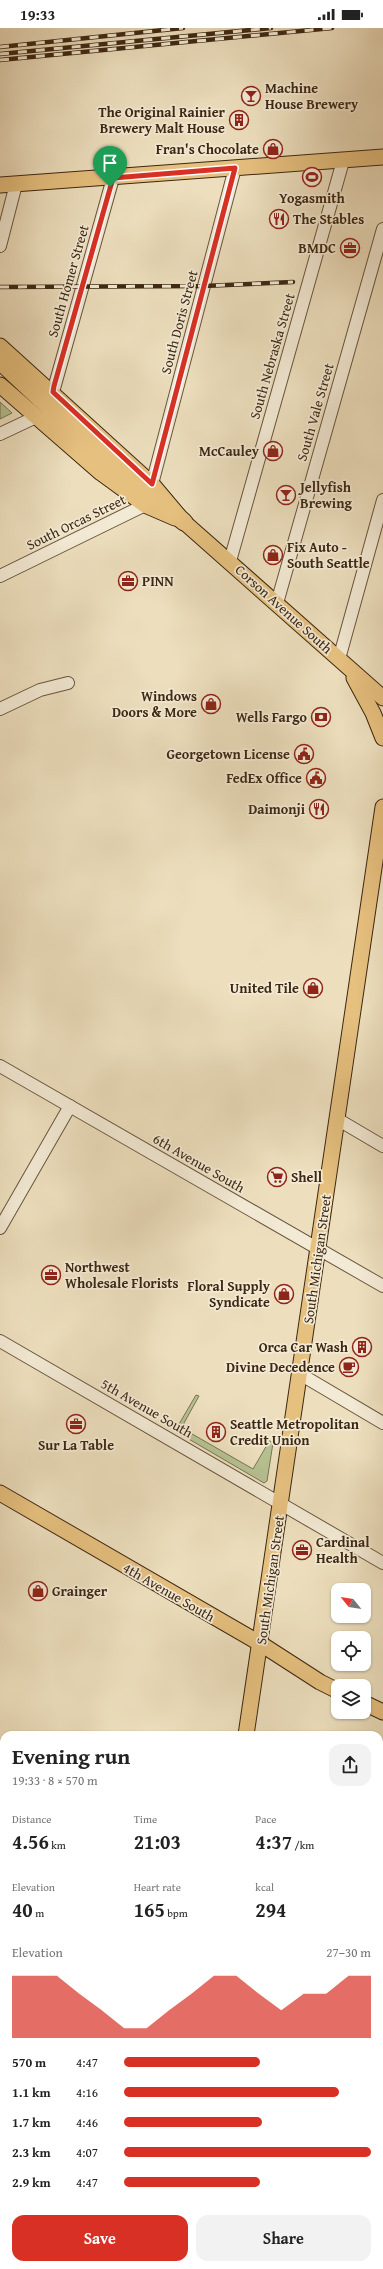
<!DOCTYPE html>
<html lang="en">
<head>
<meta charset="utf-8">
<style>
	body { margin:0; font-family:"Gentium Book Plus",serif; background:#f2f2f2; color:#222; height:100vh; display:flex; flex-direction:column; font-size:15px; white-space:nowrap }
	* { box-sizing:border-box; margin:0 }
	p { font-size:13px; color:#767676 }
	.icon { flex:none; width:22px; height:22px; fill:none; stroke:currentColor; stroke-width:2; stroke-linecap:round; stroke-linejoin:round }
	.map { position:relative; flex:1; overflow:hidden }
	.details { position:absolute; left:0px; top:1703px; width:383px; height:538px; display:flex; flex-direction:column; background:#fff; border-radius:12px 12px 0 0; box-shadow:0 1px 3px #0004 }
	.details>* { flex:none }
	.needle { width:26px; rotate:300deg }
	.fabs { position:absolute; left:331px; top:1555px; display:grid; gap:8px }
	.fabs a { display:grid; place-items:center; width:40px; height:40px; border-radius:8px; background:#fff; box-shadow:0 1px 3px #0004; font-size:20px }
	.pin { position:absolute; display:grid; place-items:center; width:34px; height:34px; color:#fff; margin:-41px -17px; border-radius:50% 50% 50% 0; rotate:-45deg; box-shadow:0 0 4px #0007 }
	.pin .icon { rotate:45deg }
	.round { display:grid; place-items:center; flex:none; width:42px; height:42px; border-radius:12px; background:#f2f2f2 }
	.overview { display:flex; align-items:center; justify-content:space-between; height:68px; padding:0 12px }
	h1 { font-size:22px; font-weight:800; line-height:30px }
	.metrics { display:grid; grid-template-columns:repeat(3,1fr); gap:6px; height:68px; padding:4px 12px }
	.metrics div { display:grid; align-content:center }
	.metrics b { font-size:20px; font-weight:800 }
	.metrics small { font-size:11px; font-weight:400 }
	.metrics p { font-size:11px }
	.chart { height:112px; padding:8px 12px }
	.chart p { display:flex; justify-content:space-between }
	.chart svg { width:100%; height:72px; margin-top:4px; fill:#d93025; opacity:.7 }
	.action { display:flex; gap:8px; margin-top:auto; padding:8px 12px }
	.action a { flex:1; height:46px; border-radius:12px; background:#d93025; color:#fff; font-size:16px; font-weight:800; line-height:46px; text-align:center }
	.action a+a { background:#f2f2f2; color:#222 }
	ul { padding:0 12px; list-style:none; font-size:13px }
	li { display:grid; grid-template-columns:64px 48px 1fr; align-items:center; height:30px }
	li i { height:10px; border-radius:5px; background:#d93025 }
	.status { display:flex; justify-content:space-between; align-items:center; height:28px; padding:0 20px; background:#fff; direction:ltr }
	.status svg { height:11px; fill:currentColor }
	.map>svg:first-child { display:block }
	.green { fill:#b6c293; stroke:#797452 }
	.water { fill:#99bdb0; stroke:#748171 }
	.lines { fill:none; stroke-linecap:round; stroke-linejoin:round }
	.minor-casing { stroke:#68553d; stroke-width:14 }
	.major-casing { stroke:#3c2712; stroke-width:17 }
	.highway-casing { stroke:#3c2712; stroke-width:19 }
	.minor { stroke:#f3ead5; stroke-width:12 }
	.major { stroke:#e6c07f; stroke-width:15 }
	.highway { stroke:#e6c07f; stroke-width:17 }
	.rail-casing { stroke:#3c2712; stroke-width:4.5 }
	.rail { stroke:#f3ead5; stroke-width:3; stroke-dasharray:9; stroke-linecap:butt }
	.route-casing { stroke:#fff; stroke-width:8 }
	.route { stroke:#d93025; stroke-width:5 }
	.labels { text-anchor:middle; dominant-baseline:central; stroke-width:3.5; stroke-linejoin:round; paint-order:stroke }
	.poi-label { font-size:14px; font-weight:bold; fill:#3c2712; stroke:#f3ead5; text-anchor:end }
	.street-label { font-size:14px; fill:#3c2712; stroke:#f3ead5 }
</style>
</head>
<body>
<div class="status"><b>19:33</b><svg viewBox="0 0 49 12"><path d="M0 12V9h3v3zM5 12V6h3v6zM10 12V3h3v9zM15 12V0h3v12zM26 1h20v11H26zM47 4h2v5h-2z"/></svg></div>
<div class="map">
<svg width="383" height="2241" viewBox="0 0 383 2241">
	<rect width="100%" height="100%" fill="#eddfbe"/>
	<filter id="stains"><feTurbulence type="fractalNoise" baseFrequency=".005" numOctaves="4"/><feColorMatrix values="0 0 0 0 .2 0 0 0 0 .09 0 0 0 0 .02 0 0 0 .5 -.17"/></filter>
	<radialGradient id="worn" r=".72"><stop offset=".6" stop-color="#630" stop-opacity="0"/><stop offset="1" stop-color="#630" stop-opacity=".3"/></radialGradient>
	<g class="green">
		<polygon points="0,374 12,385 0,391"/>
		<polygon points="196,1367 199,1368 184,1395 187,1403 253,1441 267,1417 260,1412 262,1408 273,1415 267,1453 264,1455 175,1403"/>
	</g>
	<polygon class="water" points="383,2178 383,2241 291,2241 302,2237 379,2237 379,2183"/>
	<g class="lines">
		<defs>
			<g id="minor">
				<polyline points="0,218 16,156"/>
				<polyline points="53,364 113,150"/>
				<polyline points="0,406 36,389"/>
				<polyline points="152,456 235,140"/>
				<polyline points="230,533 343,133"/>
				<polyline points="0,548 145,477"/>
				<polyline points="277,575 383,201"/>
				<polyline points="339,631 383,472"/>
				<polyline points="0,681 40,662 68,655"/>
				<polyline points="0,1038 383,1258"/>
				<polyline points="337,1091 383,1118"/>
				<polyline points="0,1200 70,1078"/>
				<polyline points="0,1313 383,1535"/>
				<polyline points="300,1346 383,1395"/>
				<polyline points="379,1773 383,1771"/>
				<polyline points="379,1833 383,1836"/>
				<polyline points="379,1958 383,1945"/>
				<polyline points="0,2076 4,2082"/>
			</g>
			<g id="major">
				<polyline points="0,157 383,129"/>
				<polyline points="0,318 152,456 184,494 383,670"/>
				<polyline points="0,357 101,445 145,477 175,490"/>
				<polyline points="354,650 373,685 383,710"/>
				<polyline points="0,1465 261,1616 320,1654 338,1663"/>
				<polyline points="364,1675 383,1684"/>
				<polyline points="246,1707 383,779"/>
				<polyline points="379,1740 383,1739"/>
				<polyline points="0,1864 4,1864"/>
			</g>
			<g id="highway">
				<polyline points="0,333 81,409 184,494"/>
				<polyline points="0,1898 4,1892"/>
				<polyline points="0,1985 4,1988"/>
				<polyline points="0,2018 4,2021"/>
				<polyline points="280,2237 285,2241"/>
				<polyline points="371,2237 376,2241"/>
			</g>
		</defs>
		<use href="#minor" class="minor-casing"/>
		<use href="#major" class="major-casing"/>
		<use href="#highway" class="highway-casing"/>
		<use href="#minor" class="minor"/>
		<use href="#major" class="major"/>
		<use href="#highway" class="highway"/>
		<defs>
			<g id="rail">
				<polyline points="0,19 183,0"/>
				<polyline points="0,26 271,0"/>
				<polyline points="0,32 332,0"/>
				<polyline points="0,259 204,258 293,254"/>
				<polyline points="379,2000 383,1983"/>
				<polyline points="0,2098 4,2103"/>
			</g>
		</defs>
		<use href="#rail" class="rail-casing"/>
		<use href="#rail" class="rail"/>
	</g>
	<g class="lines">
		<defs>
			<polygon id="route" points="235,140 152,456 53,364 54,358 113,150"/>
		</defs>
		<use href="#route" class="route-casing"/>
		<use href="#route" class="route"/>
	</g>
	<defs>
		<symbol id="bar-ring" viewBox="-11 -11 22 22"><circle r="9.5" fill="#f3ead5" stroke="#8f2418" stroke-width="1.5"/><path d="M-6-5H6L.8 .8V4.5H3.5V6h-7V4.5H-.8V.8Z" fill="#8f2418"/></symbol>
		<symbol id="building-ring" viewBox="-11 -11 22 22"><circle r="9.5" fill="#f3ead5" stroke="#8f2418" stroke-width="1.5"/><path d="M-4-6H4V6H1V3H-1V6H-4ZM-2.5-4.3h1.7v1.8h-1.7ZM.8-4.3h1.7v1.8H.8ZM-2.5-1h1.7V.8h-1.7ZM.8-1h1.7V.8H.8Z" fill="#8f2418"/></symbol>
		<symbol id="shop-ring" viewBox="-11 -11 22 22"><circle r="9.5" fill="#f3ead5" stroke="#8f2418" stroke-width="1.5"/><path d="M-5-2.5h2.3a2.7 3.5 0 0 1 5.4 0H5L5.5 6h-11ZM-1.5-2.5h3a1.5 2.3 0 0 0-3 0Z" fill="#8f2418"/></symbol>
		<symbol id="stadium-ring" viewBox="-11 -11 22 22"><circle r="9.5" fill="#f3ead5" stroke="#8f2418" stroke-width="1.5"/><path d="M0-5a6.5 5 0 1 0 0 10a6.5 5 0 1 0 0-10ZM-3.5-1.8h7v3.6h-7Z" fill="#8f2418"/></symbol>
		<symbol id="restaurant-ring" viewBox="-11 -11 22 22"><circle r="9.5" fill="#f3ead5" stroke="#8f2418" stroke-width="1.5"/><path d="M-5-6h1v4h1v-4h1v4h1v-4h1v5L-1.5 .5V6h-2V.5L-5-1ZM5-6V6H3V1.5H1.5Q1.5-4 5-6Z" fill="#8f2418"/></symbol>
		<symbol id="office-ring" viewBox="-11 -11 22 22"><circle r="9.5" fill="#f3ead5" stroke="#8f2418" stroke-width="1.5"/><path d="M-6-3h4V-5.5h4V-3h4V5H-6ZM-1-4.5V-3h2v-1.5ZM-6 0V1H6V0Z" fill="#8f2418"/></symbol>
		<symbol id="bank-ring" viewBox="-11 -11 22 22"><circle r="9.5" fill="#f3ead5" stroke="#8f2418" stroke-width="1.5"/><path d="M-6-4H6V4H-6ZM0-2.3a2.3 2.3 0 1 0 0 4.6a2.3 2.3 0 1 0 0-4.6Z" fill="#8f2418"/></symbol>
		<symbol id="civic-ring" viewBox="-11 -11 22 22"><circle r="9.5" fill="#f3ead5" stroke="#8f2418" stroke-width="1.5"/><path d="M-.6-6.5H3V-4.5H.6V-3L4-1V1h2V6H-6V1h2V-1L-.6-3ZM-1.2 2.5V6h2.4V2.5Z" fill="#8f2418"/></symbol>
		<symbol id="supermarket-ring" viewBox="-11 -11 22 22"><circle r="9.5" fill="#f3ead5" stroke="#8f2418" stroke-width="1.5"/><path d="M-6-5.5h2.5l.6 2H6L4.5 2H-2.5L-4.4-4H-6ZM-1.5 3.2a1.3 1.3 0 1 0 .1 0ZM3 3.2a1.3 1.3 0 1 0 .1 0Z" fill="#8f2418"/></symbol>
		<symbol id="cafe-ring" viewBox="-11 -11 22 22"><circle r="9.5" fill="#f3ead5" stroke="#8f2418" stroke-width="1.5"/><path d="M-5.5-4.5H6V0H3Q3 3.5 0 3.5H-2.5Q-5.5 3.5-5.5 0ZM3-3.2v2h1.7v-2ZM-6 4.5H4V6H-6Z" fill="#8f2418"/></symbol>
	</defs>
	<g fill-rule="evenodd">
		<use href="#bar-ring" x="240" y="57" width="22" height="22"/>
		<use href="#building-ring" x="228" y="81" width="22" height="22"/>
		<use href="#shop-ring" x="262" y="110" width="22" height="22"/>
		<use href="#stadium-ring" x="301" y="138" width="22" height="22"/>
		<use href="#restaurant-ring" x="268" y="180" width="22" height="22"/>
		<use href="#office-ring" x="339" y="209" width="22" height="22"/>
		<use href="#shop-ring" x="262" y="412" width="22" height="22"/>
		<use href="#bar-ring" x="275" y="456" width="22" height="22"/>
		<use href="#shop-ring" x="262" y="516" width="22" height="22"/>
		<use href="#office-ring" x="117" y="542" width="22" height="22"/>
		<use href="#shop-ring" x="200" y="665" width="22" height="22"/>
		<use href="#bank-ring" x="310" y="678" width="22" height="22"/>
		<use href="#civic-ring" x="293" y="715" width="22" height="22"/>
		<use href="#civic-ring" x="305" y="739" width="22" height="22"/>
		<use href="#restaurant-ring" x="308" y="770" width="22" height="22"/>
		<use href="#shop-ring" x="302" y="949" width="22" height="22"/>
		<use href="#supermarket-ring" x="266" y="1138" width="22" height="22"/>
		<use href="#office-ring" x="40" y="1236" width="22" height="22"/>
		<use href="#shop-ring" x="273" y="1255" width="22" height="22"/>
		<use href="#building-ring" x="351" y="1308" width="22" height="22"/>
		<use href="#cafe-ring" x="338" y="1328" width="22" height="22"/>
		<use href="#office-ring" x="65" y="1385" width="22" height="22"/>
		<use href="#building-ring" x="205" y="1393" width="22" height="22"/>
		<use href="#office-ring" x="291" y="1511" width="22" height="22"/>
		<use href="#shop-ring" x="27" y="1552" width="22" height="22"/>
	</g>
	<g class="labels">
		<g class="poi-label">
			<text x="265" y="60" text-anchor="start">Machine<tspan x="265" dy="16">House Brewery</tspan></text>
			<text x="225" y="84">The Original Rainier<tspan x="225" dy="16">Brewery Malt House</tspan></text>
			<text x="259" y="121">Fran's Chocolate</text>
			<text x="312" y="170" text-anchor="middle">Yogasmith</text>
			<text x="293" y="191" text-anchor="start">The Stables</text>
			<text x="336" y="220">BMDC</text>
			<text x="259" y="423">McCauley</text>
			<text x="300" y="459" text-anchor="start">Jellyfish<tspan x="300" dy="16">Brewing</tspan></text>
			<text x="287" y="519" text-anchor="start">Fix Auto -<tspan x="287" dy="16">South Seattle</tspan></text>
			<text x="142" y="553" text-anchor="start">PINN</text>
			<text x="197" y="668">Windows<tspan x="197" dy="16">Doors &amp; More</tspan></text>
			<text x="307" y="689">Wells Fargo</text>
			<text x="290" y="726">Georgetown License</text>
			<text x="302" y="750">FedEx Office</text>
			<text x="305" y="781">Daimonji</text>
			<text x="299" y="960">United Tile</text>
			<text x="291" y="1149" text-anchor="start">Shell</text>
			<text x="65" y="1239" text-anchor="start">Northwest<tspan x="65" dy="16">Wholesale Florists</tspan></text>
			<text x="270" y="1258">Floral Supply<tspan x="270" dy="16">Syndicate</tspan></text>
			<text x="348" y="1319">Orca Car Wash</text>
			<text x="335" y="1339">Divine Decedence</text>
			<text x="230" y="1396" text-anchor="start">Seattle Metropolitan<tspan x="230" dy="16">Credit Union</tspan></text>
			<text x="76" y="1417" text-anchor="middle">Sur La Table</text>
			<text x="316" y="1514" text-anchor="start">Cardinal<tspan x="316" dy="16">Health</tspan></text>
			<text x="52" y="1563" text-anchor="start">Grainger</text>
		</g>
		<g class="street-label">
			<text transform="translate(68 253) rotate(-74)">South Homer Street</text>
			<text transform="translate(179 294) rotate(-75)">South Doris Street</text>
			<text transform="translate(272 328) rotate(-74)">South Nebraska Street</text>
			<text transform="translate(315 384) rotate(-74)">South Vale Street</text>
			<text transform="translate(76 494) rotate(-26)">South Orcas Street</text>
			<text transform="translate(284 581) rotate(42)">Corson Avenue South</text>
			<text transform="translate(199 1135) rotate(30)">6th Avenue South</text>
			<text transform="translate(317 1231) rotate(-82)">South Michigan Street</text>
			<text transform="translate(147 1380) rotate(30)">5th Avenue South</text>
			<text transform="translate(270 1552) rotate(-82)">South Michigan Street</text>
			<text transform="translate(169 1564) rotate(30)">4th Avenue South</text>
		</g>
	</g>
	<rect width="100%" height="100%" filter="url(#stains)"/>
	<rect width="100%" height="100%" fill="url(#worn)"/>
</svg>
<div class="fabs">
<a><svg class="needle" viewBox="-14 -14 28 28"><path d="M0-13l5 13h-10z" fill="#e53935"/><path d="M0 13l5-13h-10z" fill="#767676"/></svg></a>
<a><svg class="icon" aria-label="locate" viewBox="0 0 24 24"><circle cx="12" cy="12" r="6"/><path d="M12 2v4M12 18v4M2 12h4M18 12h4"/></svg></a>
<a><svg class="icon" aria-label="layers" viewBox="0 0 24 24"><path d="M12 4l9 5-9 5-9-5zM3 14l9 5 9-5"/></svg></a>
</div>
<div class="pin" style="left:110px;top:159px;background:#1e9e55"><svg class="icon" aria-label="arrive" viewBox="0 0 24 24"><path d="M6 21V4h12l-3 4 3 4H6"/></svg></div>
<section class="details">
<div class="overview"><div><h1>Evening run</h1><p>19:33 · 8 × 570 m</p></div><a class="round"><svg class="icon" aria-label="share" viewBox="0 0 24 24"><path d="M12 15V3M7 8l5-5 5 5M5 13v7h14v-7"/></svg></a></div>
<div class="metrics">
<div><p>Distance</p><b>4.56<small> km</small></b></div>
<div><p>Time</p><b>21:03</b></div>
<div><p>Pace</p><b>4:37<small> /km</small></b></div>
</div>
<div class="metrics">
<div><p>Elevation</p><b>40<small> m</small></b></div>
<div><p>Heart rate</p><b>165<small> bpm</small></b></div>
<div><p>kcal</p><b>294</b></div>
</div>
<div class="chart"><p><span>Elevation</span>27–30 m</p>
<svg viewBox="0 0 160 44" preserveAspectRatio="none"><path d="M0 44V6L10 6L20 6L30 17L40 27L50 38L60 38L70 27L80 17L90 6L100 6L110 17L120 27L130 17L140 17L150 6L160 6V44z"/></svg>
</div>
<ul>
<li><b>570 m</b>4:47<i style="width:55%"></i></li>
<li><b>1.1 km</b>4:16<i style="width:87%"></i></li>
<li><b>1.7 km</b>4:46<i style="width:56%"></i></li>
<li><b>2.3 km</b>4:07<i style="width:100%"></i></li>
<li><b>2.9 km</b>4:47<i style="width:55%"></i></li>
</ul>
<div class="action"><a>Save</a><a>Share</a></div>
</section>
</div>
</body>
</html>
